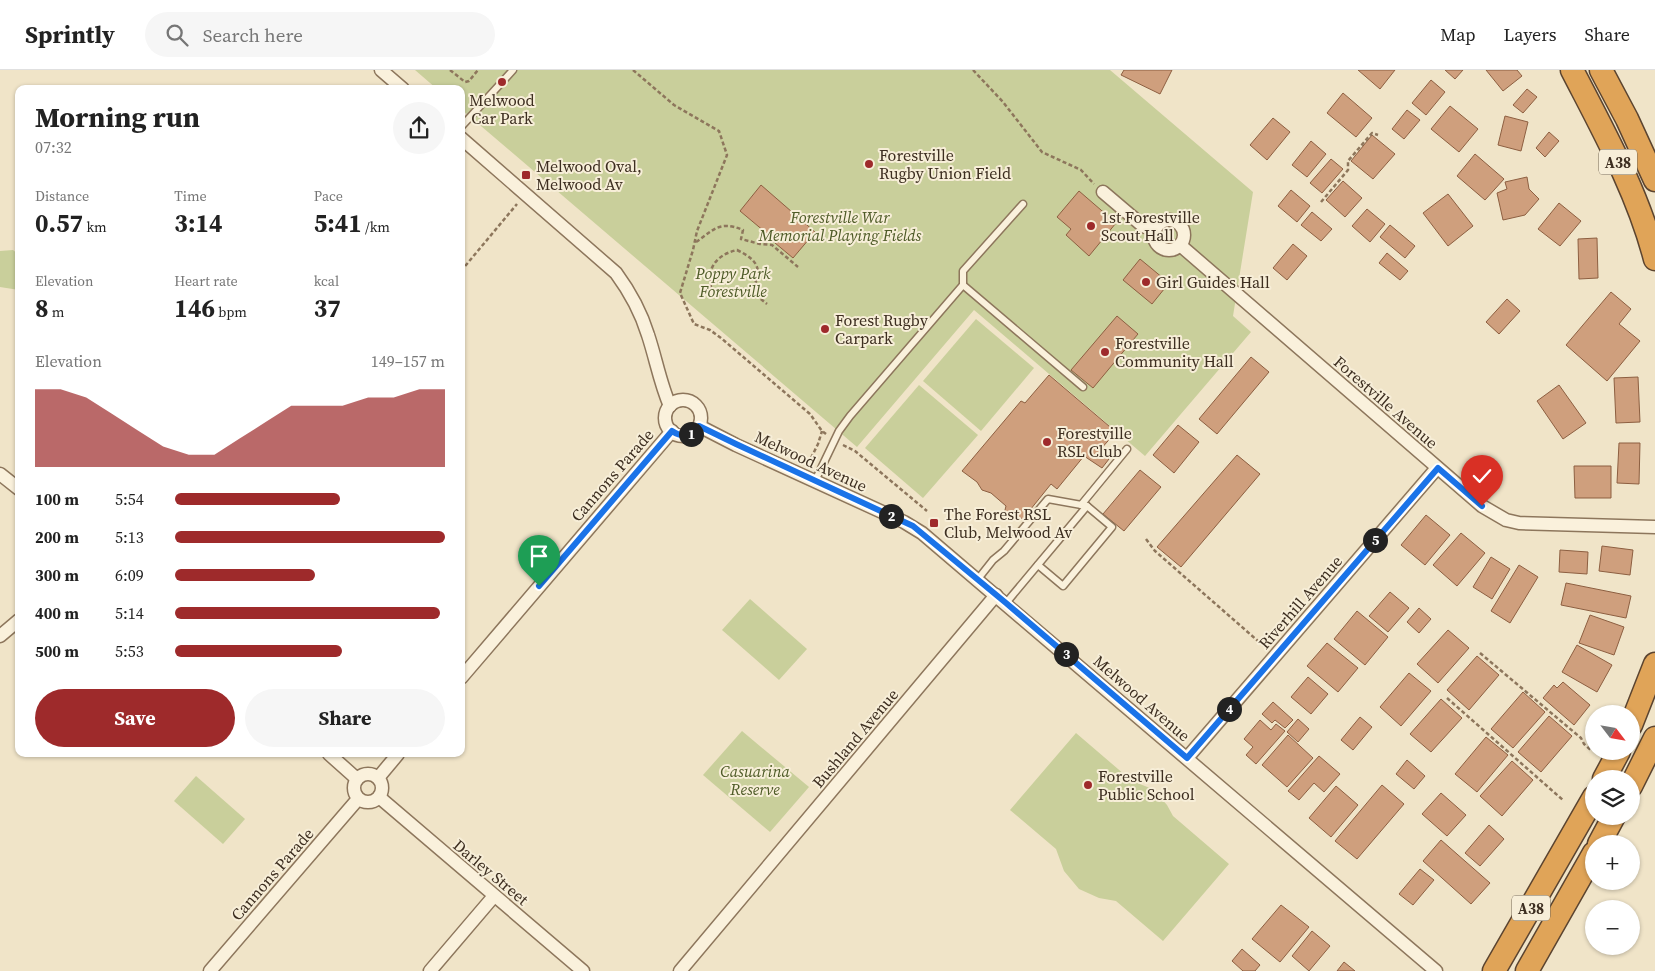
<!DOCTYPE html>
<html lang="en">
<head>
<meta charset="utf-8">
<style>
	body { margin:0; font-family:"Source Serif 4",serif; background:#f6f6f6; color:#222; height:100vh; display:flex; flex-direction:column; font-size:19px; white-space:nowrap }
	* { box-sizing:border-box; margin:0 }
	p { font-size:16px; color:#767676 }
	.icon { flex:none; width:28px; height:28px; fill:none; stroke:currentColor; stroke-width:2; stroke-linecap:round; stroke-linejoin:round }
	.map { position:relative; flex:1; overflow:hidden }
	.sheet { position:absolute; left:15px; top:15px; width:450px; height:672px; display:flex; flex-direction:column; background:#fff; border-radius:10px; box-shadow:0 1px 4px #0004 }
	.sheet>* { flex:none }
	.needle { width:32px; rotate:121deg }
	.tools { position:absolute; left:1585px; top:635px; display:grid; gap:10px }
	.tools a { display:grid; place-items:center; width:55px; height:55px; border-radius:50%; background:#fff; box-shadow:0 1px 4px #0004; font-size:25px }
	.pin { position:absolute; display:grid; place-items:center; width:42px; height:42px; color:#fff; margin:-51px -21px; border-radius:50% 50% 50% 0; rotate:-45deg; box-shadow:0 0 5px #0007 }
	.pin .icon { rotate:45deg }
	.km { position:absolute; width:25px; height:25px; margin:-12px; border-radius:50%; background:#222; color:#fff; font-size:14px; line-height:25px; text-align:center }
	.round { display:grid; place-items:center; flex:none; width:52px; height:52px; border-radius:26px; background:#f6f6f6 }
	.head { display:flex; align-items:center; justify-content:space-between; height:85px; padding:0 20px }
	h1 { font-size:28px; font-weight:700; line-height:38px }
	.figures { display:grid; grid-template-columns:repeat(3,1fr); gap:8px; height:85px; padding:5px 20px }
	.figures div { display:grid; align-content:center }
	.figures b { font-size:25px; font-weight:700 }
	.figures small { font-size:14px; font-weight:400 }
	.figures p { font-size:14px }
	.chart { height:140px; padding:10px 20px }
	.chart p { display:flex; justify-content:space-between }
	.chart svg { width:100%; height:90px; margin-top:5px; fill:#9e2a2b; opacity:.7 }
	.cta { display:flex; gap:10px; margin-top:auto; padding:10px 20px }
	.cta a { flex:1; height:58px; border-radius:30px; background:#9e2a2b; color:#fff; font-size:20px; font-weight:700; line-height:58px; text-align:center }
	.cta a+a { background:#f6f6f6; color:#222 }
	ul { padding:0 20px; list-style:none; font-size:16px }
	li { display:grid; grid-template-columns:80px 60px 1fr; align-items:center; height:38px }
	li i { height:12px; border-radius:6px; background:#9e2a2b }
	header { display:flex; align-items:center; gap:30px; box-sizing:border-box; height:70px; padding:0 25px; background:#fff; border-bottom:1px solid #e0e0e0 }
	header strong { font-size:24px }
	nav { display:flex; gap:28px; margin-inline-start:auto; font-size:18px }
	.search { width:350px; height:45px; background:#f6f6f6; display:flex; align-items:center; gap:12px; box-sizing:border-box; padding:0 18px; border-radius:28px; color:#767676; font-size:19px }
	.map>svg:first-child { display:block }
	.green { fill:#c9cf9b }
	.building { fill:#cf9f7d; stroke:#8d5f41 }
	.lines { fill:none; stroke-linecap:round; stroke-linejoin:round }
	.lane-casing { stroke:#8d765c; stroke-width:9 }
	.street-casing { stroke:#8d765c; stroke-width:15 }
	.highway-casing { stroke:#5b4430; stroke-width:25 }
	.path { stroke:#8d765c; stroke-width:2.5; stroke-dasharray:4 2.5; stroke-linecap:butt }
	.lane { stroke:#faf1dc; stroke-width:6 }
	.street { stroke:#faf1dc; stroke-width:12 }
	.highway { stroke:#e0a458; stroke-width:22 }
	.route-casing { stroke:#fff; stroke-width:10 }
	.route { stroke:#1a73e8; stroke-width:6 }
	.poi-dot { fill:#9e2a2b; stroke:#f7eed8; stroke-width:2 }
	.labels { text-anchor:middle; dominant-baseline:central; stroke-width:4; stroke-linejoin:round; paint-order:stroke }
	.shield { fill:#f7eed8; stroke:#756857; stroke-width:1 }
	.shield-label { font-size:15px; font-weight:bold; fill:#3d2e20 }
	.poi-label { font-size:16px; fill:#3d2e20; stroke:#f7eed8; text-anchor:start }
	.park-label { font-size:16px; font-style:italic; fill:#4d5a26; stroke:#f7eed8 }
	.street-label { font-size:16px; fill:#3d2e20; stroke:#f7eed8 }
</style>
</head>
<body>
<header>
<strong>Sprintly</strong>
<div class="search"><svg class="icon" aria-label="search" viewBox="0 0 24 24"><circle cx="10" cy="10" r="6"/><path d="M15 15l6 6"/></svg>Search here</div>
<nav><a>Map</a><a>Layers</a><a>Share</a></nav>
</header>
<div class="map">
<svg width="1655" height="901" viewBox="0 0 1655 901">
	<rect width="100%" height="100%" fill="#f0e4c8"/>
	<g class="green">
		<polygon points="415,0 1110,0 1253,122 1233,246 1251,262 1145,386 974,240 857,377 461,39 461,19 437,19"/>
		<polygon points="13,180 19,185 19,220 0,217 0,181"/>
		<polygon points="976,249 1034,298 981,361 923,311"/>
		<polygon points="919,315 978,365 923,428 865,378"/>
		<polygon points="750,529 807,579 779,610 722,560"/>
		<polygon points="742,661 809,717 770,762 703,705"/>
		<polygon points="1076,663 1132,711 1150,718 1159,726 1167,735 1173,746 1229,794 1163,871 1116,831 1099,828 1079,819 1064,801 1056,779 1010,740"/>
		<polygon points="196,706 245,749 223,774 174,731"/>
	</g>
	<g class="building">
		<polygon points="1124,0 1172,0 1160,24 1121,5"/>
		<polygon points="1358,0 1395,0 1380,19"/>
		<polygon points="1445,0 1463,0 1455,9"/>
		<polygon points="1486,0 1517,0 1522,6 1503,21"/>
		<polygon points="1431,10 1445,22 1426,45 1412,33"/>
		<polygon points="1527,19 1537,27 1523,43 1513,35"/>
		<polygon points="1343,23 1372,48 1356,67 1327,43"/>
		<polygon points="1450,36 1478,59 1459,82 1431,59"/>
		<polygon points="1407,40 1420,50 1404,69 1392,59"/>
		<polygon points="1505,46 1528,52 1521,81 1498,75"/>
		<polygon points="1273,48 1290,62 1267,90 1250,75"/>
		<polygon points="1549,62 1559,71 1545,87 1536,78"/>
		<polygon points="1372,65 1395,84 1373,109 1351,91"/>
		<polygon points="1311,71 1326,84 1307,107 1292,95"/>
		<polygon points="1475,84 1504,109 1485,130 1457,106"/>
		<polygon points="1331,89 1343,99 1322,123 1310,113"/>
		<polygon points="1527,107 1529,119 1539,129 1525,145 1503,150 1497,123 1507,119 1505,112"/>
		<polygon points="1343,111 1362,128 1345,147 1326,130"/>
		<polygon points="761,115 815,162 793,188 769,168 771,167 740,141"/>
		<polygon points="1291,120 1310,136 1297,152 1278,136"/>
		<polygon points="1079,121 1116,153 1089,186 1066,165 1071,159 1057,147"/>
		<polygon points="1448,124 1473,156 1448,176 1423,143"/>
		<polygon points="1559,133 1581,151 1560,176 1538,159"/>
		<polygon points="1367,139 1385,154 1370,172 1352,156"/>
		<polygon points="1312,142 1332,159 1321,171 1301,155"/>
		<polygon points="1390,155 1415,176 1405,188 1380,167"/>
		<polygon points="1597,168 1598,208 1579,209 1578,169"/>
		<polygon points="1293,174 1307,186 1287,210 1273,198"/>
		<polygon points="1387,183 1408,201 1400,210 1379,193"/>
		<polygon points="1140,189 1169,213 1152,234 1123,210"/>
		<polygon points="1611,222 1631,239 1619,254 1640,271 1607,311 1566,275"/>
		<polygon points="1507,229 1520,241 1499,264 1486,252"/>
		<polygon points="1117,246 1138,264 1093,318 1071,300"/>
		<polygon points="1251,287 1269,302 1217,364 1199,349"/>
		<polygon points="1049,305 1116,362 1099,381 1109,389 1102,398 1084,386 1057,419 1051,414 1026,445 1025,449 1020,448 1013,449 1004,444 1006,436 991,423 982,420 977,412 962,401 1021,331 1025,333"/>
		<polygon points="1638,307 1640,352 1616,353 1614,308"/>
		<polygon points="1559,315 1586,353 1563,369 1537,331"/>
		<polygon points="1178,355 1199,372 1174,403 1153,385"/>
		<polygon points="1619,373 1640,373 1639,414 1617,413"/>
		<polygon points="1237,385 1260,404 1181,497 1157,477"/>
		<polygon points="1574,396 1611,396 1611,428 1575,428"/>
		<polygon points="1140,400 1161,417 1124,461 1103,444"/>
		<polygon points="1426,445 1450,465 1425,495 1401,475"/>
		<polygon points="1461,463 1485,483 1457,516 1433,495"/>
		<polygon points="1602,476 1633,480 1630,505 1599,501"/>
		<polygon points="1560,480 1588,482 1587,504 1559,502"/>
		<polygon points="1491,487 1510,499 1492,529 1473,517"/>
		<polygon points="1519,495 1538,507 1510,553 1491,541"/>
		<polygon points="1566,513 1631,526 1626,548 1561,535"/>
		<polygon points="1390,522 1409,538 1388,562 1369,546"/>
		<polygon points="1419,538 1431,549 1419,563 1407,552"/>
		<polygon points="1357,541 1388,567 1365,595 1334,569"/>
		<polygon points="1590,545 1624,557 1614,585 1579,573"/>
		<polygon points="1448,560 1469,578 1438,613 1417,594"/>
		<polygon points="1327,573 1358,598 1338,622 1307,596"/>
		<polygon points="1577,575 1612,595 1597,622 1562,602"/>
		<polygon points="1477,586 1499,605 1469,640 1447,620"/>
		<polygon points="1409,603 1431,621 1401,656 1380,637"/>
		<polygon points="1308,607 1328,624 1311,644 1291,627"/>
		<polygon points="1563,612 1590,635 1574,655 1543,628 1554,615 1557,618"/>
		<polygon points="1523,622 1545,642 1513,678 1491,659"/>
		<polygon points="1441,629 1462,648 1431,682 1410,664"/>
		<polygon points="1273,632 1293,650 1285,658 1275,650 1272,653 1262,644"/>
		<polygon points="1549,646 1572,666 1541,702 1518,682"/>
		<polygon points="1360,647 1372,657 1353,680 1341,670"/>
		<polygon points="1298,649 1309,659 1298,672 1287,662"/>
		<polygon points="1260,650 1271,660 1276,654 1285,661 1256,694 1246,685 1253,677 1244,669"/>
		<polygon points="1288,665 1313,688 1287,717 1262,695"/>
		<polygon points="1486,667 1508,685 1477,722 1455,704"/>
		<polygon points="1319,686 1340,704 1324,722 1314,713 1299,730 1288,721"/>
		<polygon points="1407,690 1425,706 1414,719 1396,704"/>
		<polygon points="1512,691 1533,710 1502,746 1480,726"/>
		<polygon points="1382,715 1404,734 1357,789 1335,771"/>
		<polygon points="1336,716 1358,735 1331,767 1309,748"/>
		<polygon points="1441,723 1466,745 1447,766 1422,744"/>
		<polygon points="1489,755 1504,769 1480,796 1465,783"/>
		<polygon points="1441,770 1490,813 1471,834 1423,791"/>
		<polygon points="1420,799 1434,810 1413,835 1399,824"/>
		<polygon points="1281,835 1309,857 1280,892 1252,869"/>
		<polygon points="1312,861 1330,876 1309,901 1292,886"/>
		<polygon points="1242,879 1260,895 1255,901 1243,901 1232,891"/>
		<polygon points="1344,892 1355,901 1337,901"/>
	</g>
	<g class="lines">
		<defs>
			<g id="lane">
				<polyline points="461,57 513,0"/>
				<polyline points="963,215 1083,317"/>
				<polyline points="815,411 839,361 850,346 963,215 963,201 1023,134"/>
				<polyline points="1081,435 1127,379"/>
				<polyline points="978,509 993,490 1004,481 1048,429 1087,436 1112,457 1063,516 1038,495"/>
				<polyline points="1006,533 1087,436"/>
			</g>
			<g id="street">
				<polyline points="381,0 403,19"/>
				<path d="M461 68 616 203C630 222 641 242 648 265 656 289 660 313 670 336"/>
				<polyline points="1103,122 1143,156 1154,160"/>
				<circle cx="1169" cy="165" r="15"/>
				<polyline points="1180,175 1482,436 1506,450 1519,453 1655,457"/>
				<circle cx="683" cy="348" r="18"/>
				<polyline points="699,356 736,375 904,452 922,463 1436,901"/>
				<polyline points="0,404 19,419"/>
				<polyline points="0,566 19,550"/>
				<polyline points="461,608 672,361"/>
				<polyline points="329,684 357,709"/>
				<polyline points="1187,688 1437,398"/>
				<circle cx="368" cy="718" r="14"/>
				<polyline points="378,708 398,684"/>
				<polyline points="379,727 583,901"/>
				<polyline points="210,901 358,729"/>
				<polyline points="430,901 494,826"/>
				<polyline points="680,901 996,525"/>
			</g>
			<g id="highway">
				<path d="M1572 0C1603 60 1638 123 1655 189"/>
				<polyline points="1601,0 1627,49 1655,110"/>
				<polyline points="1631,655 1655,594"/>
				<polyline points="1604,709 1619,681"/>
				<polyline points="1631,716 1655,668"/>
				<polyline points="1599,774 1614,746"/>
				<polyline points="1494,901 1594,727"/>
				<polyline points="1527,901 1594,783"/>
			</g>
		</defs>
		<use href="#lane" class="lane-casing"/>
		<use href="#street" class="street-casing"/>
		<use href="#highway" class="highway-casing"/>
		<g class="path">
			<polyline points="450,0 465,12 469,11 478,0"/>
			<polyline points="633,0 674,35 719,61 727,85 697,161 693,180 680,223 694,254 710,260 721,268 810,344 822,361 826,364"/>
			<polyline points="973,0 1003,32 1042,82 1081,100 1094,114"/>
			<polyline points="1321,132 1348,100 1348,91 1372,63 1378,65"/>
			<path d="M696 172C714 160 719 150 743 160L741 169 760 174 772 175 798 197"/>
			<polyline points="461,201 517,134"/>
			<path d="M751 221 728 228 713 223C704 201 715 185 737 180 758 190 764 200 751 221L767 234"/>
			<polyline points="843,375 855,381 927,441"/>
			<polyline points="811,388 818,374 822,361"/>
			<polyline points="1146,469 1155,481 1266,578"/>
			<polyline points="1480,583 1581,668 1584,674 1592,681"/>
			<polyline points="1447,628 1564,731"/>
		</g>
		<use href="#lane" class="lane"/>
		<use href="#street" class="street"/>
		<use href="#highway" class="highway"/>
	</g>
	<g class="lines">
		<defs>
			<path id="route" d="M539 516 672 361C682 368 692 366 699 356L736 374 913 456 1006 533 1187 688 1438 398 1482 436"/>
		</defs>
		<use href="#route" class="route-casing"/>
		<use href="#route" class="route"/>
	</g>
	<g class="poi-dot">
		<circle cx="502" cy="12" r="5"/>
		<circle cx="869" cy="94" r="5"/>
		<rect x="521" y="100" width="10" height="10" rx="2.5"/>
		<circle cx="1091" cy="156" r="5"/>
		<circle cx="1146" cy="212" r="5"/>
		<circle cx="825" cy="259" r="5"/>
		<circle cx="1105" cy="282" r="5"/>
		<circle cx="1047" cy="372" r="5"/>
		<rect x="929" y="448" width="10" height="10" rx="2.5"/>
		<circle cx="1088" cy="715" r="5"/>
	</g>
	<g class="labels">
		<g class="shield">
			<rect x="1599" y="79.5" width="38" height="25" rx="4"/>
			<rect x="1512" y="825.5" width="38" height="25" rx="4"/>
		</g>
		<g class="shield-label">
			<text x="1618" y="92">A38</text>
			<text x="1531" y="838">A38</text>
		</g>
		<g class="poi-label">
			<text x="502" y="30" text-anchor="middle">Melwood<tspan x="502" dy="18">Car Park</tspan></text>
			<text x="879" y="85">Forestville<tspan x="879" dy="18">Rugby Union Field</tspan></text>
			<text x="536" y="96">Melwood Oval,<tspan x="536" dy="18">Melwood Av</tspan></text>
			<text x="1101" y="147">1st Forestville<tspan x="1101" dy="18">Scout Hall</tspan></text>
			<text x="1156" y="212">Girl Guides Hall</text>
			<text x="835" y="250">Forest Rugby<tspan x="835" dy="18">Carpark</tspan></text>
			<text x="1115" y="273">Forestville<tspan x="1115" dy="18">Community Hall</tspan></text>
			<text x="1057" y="363">Forestville<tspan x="1057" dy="18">RSL Club</tspan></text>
			<text x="944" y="444">The Forest RSL<tspan x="944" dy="18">Club, Melwood Av</tspan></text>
			<text x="1098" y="706">Forestville<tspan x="1098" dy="18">Public School</tspan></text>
		</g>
		<g class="park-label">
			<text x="840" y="147">Forestville War<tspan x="840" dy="18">Memorial Playing Fields</tspan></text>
			<text x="733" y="203">Poppy Park<tspan x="733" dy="18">Forestville</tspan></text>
			<text x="755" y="701">Casuarina<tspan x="755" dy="18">Reserve</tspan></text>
		</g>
		<g class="street-label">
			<text transform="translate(1386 332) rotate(41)">Forestville Avenue</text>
			<text transform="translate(811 391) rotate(25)">Melwood Avenue</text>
			<text transform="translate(612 405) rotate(-49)">Cannons Parade</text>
			<text transform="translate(1300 532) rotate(-49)">Riverhill Avenue</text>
			<text transform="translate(1142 628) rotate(41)">Melwood Avenue</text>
			<text transform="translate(855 668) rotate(-50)">Bushland Avenue</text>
			<text transform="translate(491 802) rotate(40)">Darley Street</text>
			<text transform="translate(272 804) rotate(-49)">Cannons Parade</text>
		</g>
	</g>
</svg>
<div class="tools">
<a><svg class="needle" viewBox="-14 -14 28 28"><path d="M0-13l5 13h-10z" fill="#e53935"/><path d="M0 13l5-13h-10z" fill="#767676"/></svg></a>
<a><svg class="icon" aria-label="layers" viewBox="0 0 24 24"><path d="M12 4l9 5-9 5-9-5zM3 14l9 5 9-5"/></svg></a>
<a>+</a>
<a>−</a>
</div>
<div class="pin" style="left:539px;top:516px;background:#1e9e55"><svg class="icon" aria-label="arrive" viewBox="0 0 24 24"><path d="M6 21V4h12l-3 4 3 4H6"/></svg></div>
<div class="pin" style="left:1482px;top:436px;background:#d93025"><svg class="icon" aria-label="check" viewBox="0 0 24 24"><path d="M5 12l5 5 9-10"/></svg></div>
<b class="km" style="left:691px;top:364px">1</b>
<b class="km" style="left:891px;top:446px">2</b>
<b class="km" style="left:1066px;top:584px">3</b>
<b class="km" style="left:1229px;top:639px">4</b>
<b class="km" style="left:1375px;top:470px">5</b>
<section class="sheet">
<div class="head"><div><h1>Morning run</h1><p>07:32</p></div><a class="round"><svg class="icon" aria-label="share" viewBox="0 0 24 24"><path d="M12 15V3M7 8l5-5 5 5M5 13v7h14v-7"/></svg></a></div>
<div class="figures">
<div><p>Distance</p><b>0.57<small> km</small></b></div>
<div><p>Time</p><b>3:14</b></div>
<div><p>Pace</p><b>5:41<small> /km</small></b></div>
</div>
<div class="figures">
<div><p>Elevation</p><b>8<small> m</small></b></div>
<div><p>Heart rate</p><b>146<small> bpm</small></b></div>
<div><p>kcal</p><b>37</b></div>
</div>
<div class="chart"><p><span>Elevation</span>149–157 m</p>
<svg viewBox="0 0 160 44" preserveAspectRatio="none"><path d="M0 44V6L10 6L20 10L30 18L40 26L50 34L60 38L70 38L80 30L90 22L100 14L110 14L120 14L130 10L140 10L150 6L160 6V44z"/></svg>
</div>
<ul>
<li><b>100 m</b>5:54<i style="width:61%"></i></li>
<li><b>200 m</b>5:13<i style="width:100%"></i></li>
<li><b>300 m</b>6:09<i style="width:52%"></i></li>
<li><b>400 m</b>5:14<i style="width:98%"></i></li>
<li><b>500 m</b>5:53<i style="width:62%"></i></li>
</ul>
<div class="cta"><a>Save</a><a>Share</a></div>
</section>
</div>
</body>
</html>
